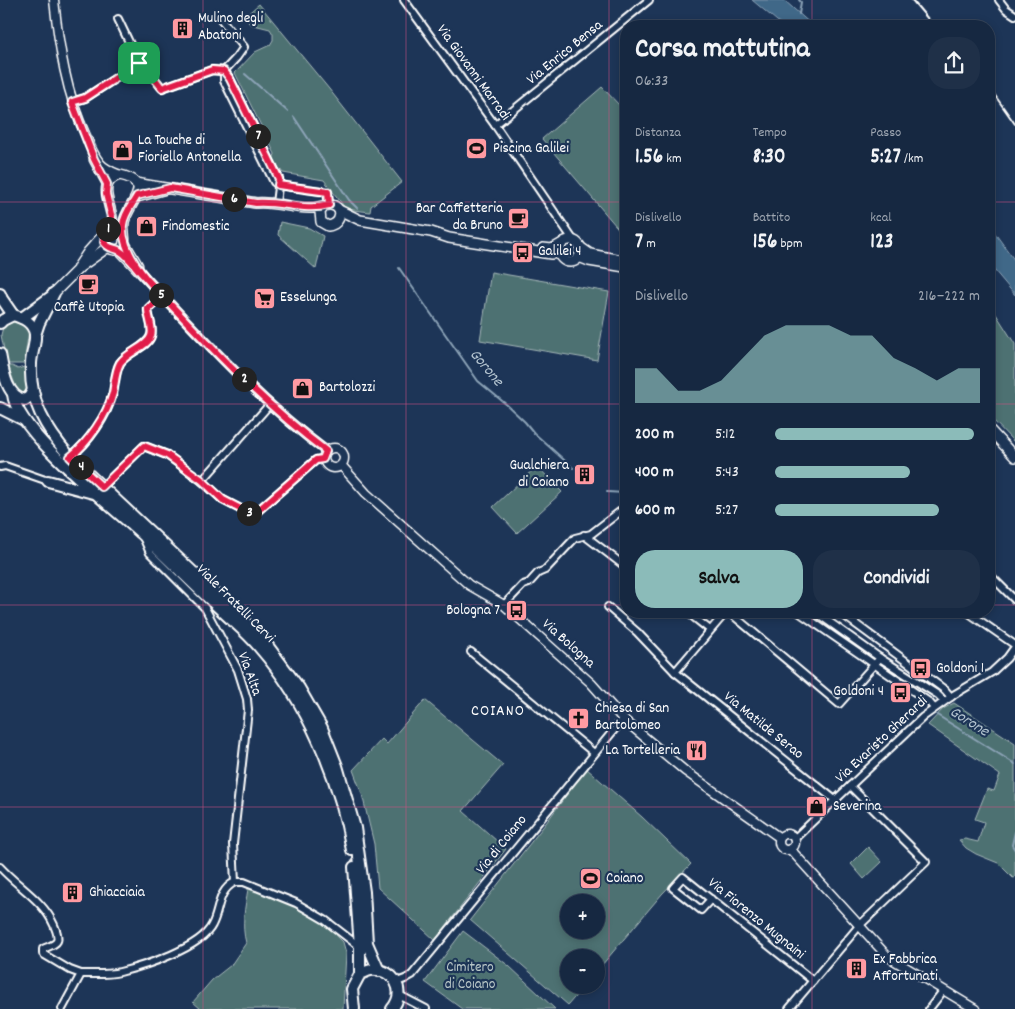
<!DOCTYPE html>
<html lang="it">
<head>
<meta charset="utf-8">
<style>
	body { margin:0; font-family:Dekko,sans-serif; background:#1f3048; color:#f1f3f6; height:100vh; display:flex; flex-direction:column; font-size:19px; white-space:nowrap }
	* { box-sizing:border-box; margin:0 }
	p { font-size:16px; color:#9ea6b1 }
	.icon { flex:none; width:28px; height:28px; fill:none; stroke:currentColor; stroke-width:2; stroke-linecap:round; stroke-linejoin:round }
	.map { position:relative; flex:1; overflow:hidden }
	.drawer { position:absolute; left:620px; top:20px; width:375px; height:598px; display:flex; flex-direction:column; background:#162841; border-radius:20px; box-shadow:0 2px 8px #0003,0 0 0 1px #35445a }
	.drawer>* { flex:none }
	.buttons { position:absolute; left:560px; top:894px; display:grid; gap:10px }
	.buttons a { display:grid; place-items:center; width:45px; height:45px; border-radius:50%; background:#162841; box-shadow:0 2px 8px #0003,0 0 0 1px #35445a; font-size:25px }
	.pin { position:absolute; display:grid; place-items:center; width:42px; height:42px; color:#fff; margin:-21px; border-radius:10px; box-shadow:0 2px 8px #0006 }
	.km { position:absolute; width:25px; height:25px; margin:-12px; border-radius:50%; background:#222; color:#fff; font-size:14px; line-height:25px; text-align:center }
	.round { display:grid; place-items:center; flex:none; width:52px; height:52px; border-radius:20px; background:#1f3048 }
	.summary { display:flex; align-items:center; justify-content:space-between; height:85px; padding:0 15px }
	h1 { font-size:28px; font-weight:800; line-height:38px }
	.metrics { display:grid; grid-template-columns:repeat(3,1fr); gap:8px; height:85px; padding:5px 15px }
	.metrics div { display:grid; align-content:center }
	.metrics b { font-size:21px; font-weight:800 }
	.metrics small { font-size:14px; font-weight:400 }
	.metrics p { font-size:14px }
	.chart { height:140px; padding:10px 15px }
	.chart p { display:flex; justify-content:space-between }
	.chart svg { width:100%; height:90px; margin-top:5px; fill:#8bbbb9; opacity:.7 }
	.primary-button { display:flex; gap:10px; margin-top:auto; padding:10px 15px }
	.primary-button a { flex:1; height:58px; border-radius:20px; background:#8bbbb9; color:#111; font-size:20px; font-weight:800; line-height:58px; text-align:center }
	.primary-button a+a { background:#1f3048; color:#f1f3f6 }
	ul { padding:0 15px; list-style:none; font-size:16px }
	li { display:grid; grid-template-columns:80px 60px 1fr; align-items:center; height:38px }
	li i { height:12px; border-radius:6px; background:#8bbbb9 }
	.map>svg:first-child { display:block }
	.green { fill:#4e7172; stroke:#a6b8b8; fill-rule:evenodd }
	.water { fill:#416888; stroke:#8da4b8 }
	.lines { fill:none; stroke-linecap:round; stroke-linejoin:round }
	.stream { stroke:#8da4b8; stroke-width:2 }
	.minor-casing { stroke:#fff; stroke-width:10 }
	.tertiary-casing { stroke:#fff; stroke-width:11 }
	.secondary-casing { stroke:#fff; stroke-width:12 }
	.primary-casing { stroke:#fff; stroke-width:14 }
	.minor { stroke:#1d3557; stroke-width:6 }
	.tertiary { stroke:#1d3557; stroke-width:8 }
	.secondary { stroke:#1d3557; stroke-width:9 }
	.primary { stroke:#1d3557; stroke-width:10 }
	.rail { stroke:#fff; stroke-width:2 }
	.route-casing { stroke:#fff; stroke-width:10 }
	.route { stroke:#e11d48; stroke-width:6 }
	.grid { fill:none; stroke:#d15284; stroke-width:1; stroke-opacity:0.55 }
	.labels { text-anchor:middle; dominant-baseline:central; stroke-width:4.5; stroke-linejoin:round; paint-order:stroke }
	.poi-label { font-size:15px; fill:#fff; stroke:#1d3557; text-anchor:start }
	.street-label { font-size:15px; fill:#fff; stroke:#1d3557 }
	.park-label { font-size:15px; fill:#b8c6c7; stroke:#1d3557 }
	.water-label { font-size:16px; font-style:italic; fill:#b3c3cf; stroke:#1d3557 }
	.neighbourhood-label { font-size:16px; letter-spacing:1px; fill:#fff; stroke:#1d3557 }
</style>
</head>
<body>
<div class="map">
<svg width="1015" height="1009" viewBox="0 0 1015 1009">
	<rect width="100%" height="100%" fill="#1d3557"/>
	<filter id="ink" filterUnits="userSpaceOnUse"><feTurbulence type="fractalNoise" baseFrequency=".02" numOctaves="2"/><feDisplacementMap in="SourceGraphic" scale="10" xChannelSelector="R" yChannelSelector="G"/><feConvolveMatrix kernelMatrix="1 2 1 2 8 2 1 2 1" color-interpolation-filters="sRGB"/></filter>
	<g filter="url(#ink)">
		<g class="green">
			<polygon points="259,4 329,89 402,182 371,206 370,212 346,209 324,180 283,173 279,168 274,166 272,163 275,154 235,73 255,52 270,45 273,40 273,34 270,29 250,24 244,17"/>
			<polygon points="602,87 621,107 626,103 626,230 622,233 542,139"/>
			<polygon points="280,222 309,228 323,236 316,269 278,235"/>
			<polygon points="491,272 609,292 597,360 480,340"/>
			<polygon points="989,303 1015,344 1015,443 989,416"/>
			<polygon points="18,321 25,325 29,330 24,364 7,364 1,335 3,327 10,322"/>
			<polygon points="8,366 12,366 18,369 24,367 28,390 23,393 18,392"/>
			<polygon points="537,466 562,492 517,533 493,507"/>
			<polygon points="425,700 503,765 463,811 506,849 435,940 378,888 374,844 362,794 353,770 382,739 387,744"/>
			<polygon points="954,703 1015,743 1015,877 1013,878 998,863 976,854 966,848 959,840 965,839 978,842 984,822 975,819 987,789 994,791 1000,775 928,725 943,709"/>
			<path d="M586 768 642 817 691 864 662 894 596 972V958H569V985H585L568 1005 470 920 546 823ZM569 902H596V930H569Z"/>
			<polygon points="868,847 882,862 864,879 851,864"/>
			<path d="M251 887C282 900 312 911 337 933L336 935 343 942 346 953 343 1009H201L193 1002 212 980 231 965 246 943C241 925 245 907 248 889Z"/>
			<polygon points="463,931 509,966 555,1009 462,1009 425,982"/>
		</g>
		<g class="water">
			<polygon points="752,0 784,0 813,26 783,26"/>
			<polygon points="989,225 1015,261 1015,295 989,264"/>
		</g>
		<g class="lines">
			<g class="stream">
				<polyline points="799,14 801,2 799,0"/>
				<polyline points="245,74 287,111"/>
				<polyline points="294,117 349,200 357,208"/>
				<polyline points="399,268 478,381 507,405 525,422 534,433 573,468"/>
				<polyline points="607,492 625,493"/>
				<polyline points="937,715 1015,764"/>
				<polyline points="1015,832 1012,845 1015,850"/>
			</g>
			<defs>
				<g id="minor">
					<polyline points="404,0 495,125 574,241"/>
					<polyline points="999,0 1006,9 1015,15"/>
					<polyline points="220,18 244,47 237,57 224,71"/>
					<polyline points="118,19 139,63"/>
					<polyline points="224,71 224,81 274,182 278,185 327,192 329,205"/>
					<polyline points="224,71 230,79 279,179 276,203"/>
					<polyline points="72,102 85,98 139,63 143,64 162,88 212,70 224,71"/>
					<polyline points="495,125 649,0"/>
					<path d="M70 457C89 442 107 417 113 393 115 384 115 372 120 363 127 352 148 347 151 335 154 328 148 317 148 309L162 296"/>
					<polyline points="0,467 5,466 48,481"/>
					<polyline points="202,481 270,404"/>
					<polyline points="102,487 144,446 167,455 202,481 223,500 250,514 254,514 316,460 323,459"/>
					<polyline points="584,535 626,567"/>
					<polyline points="144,539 150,553 205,608 238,670 247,699 248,710 233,844 235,882"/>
					<polyline points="989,574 1015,600"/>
					<polyline points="504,605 523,585 529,583 538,573 545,570 575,538 591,534 626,507"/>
					<polyline points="608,607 637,632 675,672"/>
					<polyline points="686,611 710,630"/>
					<polyline points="727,611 675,672 835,800"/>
					<polyline points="728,611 839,704 880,658"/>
					<polyline points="797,611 929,702 934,708"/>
					<polyline points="814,611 880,658 938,695 944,701"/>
					<polyline points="838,611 945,690 951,697"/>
					<polyline points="966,611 1015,645"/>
					<polyline points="471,652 594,753"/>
					<polyline points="794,839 923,717 955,694 992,672 1007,658 1015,647"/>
					<path d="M0 867C18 887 43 900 54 925 56 930 59 936 57 941 55 945 47 947 43 949V954L70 970 81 974"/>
					<polyline points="711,899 701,910 673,888 683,877 813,981"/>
					<polyline points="397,982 405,979 412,975 623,719"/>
					<polyline points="399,995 426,1009"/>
					<path d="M62 1009 81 974C94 974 108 975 120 972 144 966 201 948 212 925 220 910 217 891 235 882H244L296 903 325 920 360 947"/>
					<polyline points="789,1009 859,926 926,862 850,786"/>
					<polyline points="929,1009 943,991"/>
				</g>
				<g id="tertiary">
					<path d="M54 0C59 47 66 93 86 136 89 144 94 156 100 163 105 169 113 172 120 175"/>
					<polyline points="94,160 107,184"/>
					<polyline points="125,243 138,265"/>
					<path d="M119 250C185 319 249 393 326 451"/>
					<circle cx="334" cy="458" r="10"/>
					<polyline points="341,465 366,493 469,585 504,605 591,683 623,719 685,771 780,838"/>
					<circle cx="787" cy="842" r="8"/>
					<polyline points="790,849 887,956 975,1009"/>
				</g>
				<g id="secondary">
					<path d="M120 175C156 183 128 203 124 222 122 232 128 240 121 249 117 250 114 251 109 248 96 240 111 229 112 218 110 203 97 181 120 175Z"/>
					<path d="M135 183 256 203C275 201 293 209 312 208 318 208 325 204 331 205 344 207 342 224 328 226L321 222 320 212 324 207"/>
					<polyline points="137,197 166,189"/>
					<polyline points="339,210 360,220 431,232 449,238 551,254 559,253"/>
					<circle cx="570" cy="251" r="11"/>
					<polyline points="580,247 590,254 626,261"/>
					<polyline points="543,248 552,249 561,244"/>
					<polyline points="579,257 589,261 625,267"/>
					<polyline points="78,267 88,252 104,234"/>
					<polyline points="54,293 80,267 108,247"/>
					<polyline points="989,429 1015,457"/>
				</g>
				<g id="primary">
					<polyline points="0,294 2,299 13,315"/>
					<polyline points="22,318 52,296"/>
					<path d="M0 323 3 320 13 315C23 318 33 322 35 334 36 343 31 355 31 364 29 402 46 429 70 457L211 589 264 641 299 688 322 728 337 766 355 828 364 892 367 943 379 971"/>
					<polyline points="35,335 39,323 54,293"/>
					<path d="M0 354C3 370 6 397 25 400L29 397 32 392"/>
					<path d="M13 394C16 432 112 506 142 534 167 558 192 583 218 607 231 620 247 632 259 647 308 703 339 777 352 850"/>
					<polyline points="0,408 24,420"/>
					<polyline points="48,481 93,493"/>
					<polyline points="354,867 360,947 360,974 352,989 354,1009"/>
					<path d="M360 974C363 973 367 971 371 970 394 968 407 991 392 1009"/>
				</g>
			</defs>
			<use href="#minor" class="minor-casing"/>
			<use href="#tertiary" class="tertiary-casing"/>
			<use href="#secondary" class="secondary-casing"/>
			<use href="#primary" class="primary-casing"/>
			<use href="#minor" class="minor"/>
			<use href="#tertiary" class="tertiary"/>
			<use href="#secondary" class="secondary"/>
			<use href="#primary" class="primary"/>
			<g class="rail">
				<polyline points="912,0 934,26"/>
				<polyline points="989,87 1015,124"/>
			</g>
		</g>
	</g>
	<g class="lines" filter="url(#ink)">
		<defs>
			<path id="route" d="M139 63 85 98 72 102 94 159 107 184 106 194 112 218 110 227 105 234 104 242C109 250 114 247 120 251 127 255 135 266 141 273 199 335 258 400 326 451L323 459 316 460 254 514H250L223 500 202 480 167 455 144 446 102 487 70 457C88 443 107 415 113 393 115 384 115 372 120 363 127 352 148 347 151 336 154 328 148 318 148 309L162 296C145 279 121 250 123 225 124 214 132 205 137 196L170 188 256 203C281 201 305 212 329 205L328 192 278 185 279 179 230 79 224 71 212 70 162 88 143 64 139 63"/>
		</defs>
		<use href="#route" class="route-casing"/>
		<use href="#route" class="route"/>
	</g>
	<path class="grid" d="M203 0V1009M406 0V1009M609 0V1009M812 0V26M0 202H626M989 202H1015M0 404H626M989 404H1015M0 605H626M989 605H1015M812 611V1009M0 807H1015"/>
	<defs>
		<symbol id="building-square" viewBox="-11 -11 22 22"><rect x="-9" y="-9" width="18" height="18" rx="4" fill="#ff9aa2" stroke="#1d3557"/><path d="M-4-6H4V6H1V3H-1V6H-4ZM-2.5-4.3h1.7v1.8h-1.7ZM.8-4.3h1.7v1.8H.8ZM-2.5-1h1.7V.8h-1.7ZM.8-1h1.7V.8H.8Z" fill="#111"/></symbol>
		<symbol id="stadium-square" viewBox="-11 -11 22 22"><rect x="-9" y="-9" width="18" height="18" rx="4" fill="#ff9aa2" stroke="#1d3557"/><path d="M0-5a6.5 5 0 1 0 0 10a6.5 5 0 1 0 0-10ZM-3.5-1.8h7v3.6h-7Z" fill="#111"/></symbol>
		<symbol id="shop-square" viewBox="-11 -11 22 22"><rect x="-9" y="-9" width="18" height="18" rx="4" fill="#ff9aa2" stroke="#1d3557"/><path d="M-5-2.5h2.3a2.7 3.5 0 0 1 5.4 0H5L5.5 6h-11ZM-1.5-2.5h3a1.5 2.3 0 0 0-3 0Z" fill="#111"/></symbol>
		<symbol id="cafe-square" viewBox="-11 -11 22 22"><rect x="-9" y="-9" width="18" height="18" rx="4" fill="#ff9aa2" stroke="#1d3557"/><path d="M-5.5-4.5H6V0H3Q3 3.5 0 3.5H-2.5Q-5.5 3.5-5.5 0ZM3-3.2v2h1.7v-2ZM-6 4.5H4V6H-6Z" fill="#111"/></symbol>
		<symbol id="bus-square" viewBox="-11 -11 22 22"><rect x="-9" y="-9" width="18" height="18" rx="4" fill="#ff9aa2" stroke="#1d3557"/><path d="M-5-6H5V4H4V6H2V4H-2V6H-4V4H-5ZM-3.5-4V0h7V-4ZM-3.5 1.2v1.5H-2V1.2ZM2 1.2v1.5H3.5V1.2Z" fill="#111"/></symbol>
		<symbol id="supermarket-square" viewBox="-11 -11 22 22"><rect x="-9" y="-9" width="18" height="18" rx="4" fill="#ff9aa2" stroke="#1d3557"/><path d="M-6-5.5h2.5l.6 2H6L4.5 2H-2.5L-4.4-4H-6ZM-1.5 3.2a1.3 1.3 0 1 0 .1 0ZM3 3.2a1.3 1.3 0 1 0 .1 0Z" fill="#111"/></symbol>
		<symbol id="church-square" viewBox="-11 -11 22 22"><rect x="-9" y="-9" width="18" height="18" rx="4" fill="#ff9aa2" stroke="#1d3557"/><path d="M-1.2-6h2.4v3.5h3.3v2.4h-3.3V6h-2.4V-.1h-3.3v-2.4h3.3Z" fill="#111"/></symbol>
		<symbol id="restaurant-square" viewBox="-11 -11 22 22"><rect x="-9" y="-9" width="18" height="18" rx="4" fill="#ff9aa2" stroke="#1d3557"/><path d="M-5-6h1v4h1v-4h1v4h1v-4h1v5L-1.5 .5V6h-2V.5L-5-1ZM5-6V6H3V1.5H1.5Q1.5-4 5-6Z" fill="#111"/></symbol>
	</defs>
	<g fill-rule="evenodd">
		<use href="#building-square" x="170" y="16" width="25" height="25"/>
		<use href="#stadium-square" x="464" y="136" width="25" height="25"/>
		<use href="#shop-square" x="110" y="138" width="25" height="25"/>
		<use href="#cafe-square" x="506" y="206" width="25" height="25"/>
		<use href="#shop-square" x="134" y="214" width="25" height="25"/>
		<use href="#bus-square" x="510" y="240" width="25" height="25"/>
		<use href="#cafe-square" x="76" y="272" width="25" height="25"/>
		<use href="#supermarket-square" x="252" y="286" width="25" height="25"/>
		<use href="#shop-square" x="290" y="376" width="25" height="25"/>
		<use href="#building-square" x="572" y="462" width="25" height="25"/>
		<use href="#bus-square" x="504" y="598" width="25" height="25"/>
		<use href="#bus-square" x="908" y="656" width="25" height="25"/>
		<use href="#bus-square" x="888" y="680" width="25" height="25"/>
		<use href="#church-square" x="566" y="706" width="25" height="25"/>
		<use href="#restaurant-square" x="684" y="738" width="25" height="25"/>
		<use href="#shop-square" x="804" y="794" width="25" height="25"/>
		<use href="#stadium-square" x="578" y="866" width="25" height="25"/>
		<use href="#building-square" x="60" y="880" width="25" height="25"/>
		<use href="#building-square" x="844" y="956" width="25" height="25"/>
	</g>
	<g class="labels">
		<g class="poi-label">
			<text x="198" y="19">Mulino degli<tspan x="198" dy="17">Abatoni</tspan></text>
			<text x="138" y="141">La Touche di<tspan x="138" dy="17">Fioriello Antonella</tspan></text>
			<text x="493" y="149">Piscina Galilei</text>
			<text x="503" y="209" text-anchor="end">Bar Caffetteria<tspan x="503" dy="17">da Bruno</tspan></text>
			<text x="162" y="227">Findomestic</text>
			<text x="538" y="252">Galilei 4</text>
			<text x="280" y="298">Esselunga</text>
			<text x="89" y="308" text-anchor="middle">Caffè Utopia</text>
			<text x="319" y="388">Bartolozzi</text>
			<text x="569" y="466" text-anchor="end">Gualchiera<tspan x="569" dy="17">di Coiano</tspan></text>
			<text x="500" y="611" text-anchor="end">Bologna 7</text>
			<text x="936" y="669">Goldoni 1</text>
			<text x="884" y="692" text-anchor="end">Goldoni 4</text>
			<text x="595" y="709">Chiesa di San<tspan x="595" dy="17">Bartolomeo</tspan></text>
			<text x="680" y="751" text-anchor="end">La Tortelleria</text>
			<text x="833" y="807">Severina</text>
			<text x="606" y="879">Coiano</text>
			<text x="89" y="893">Ghiacciaia</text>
			<text x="873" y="960">Ex Fabbrica<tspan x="873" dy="17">Affortunati</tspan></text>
		</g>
		<g class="street-label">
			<text transform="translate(565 53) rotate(-39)">Via Enrico Bensa</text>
			<text transform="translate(473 73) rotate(54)">Via Giovanni Marradi</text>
			<text transform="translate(235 604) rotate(45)">Viale Fratelli Cervi</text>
			<text transform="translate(568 644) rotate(42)">Via Bologna</text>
			<text transform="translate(249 674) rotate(70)">Via Alta</text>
			<text transform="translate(763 726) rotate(39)">Via Matilde Serao</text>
			<text transform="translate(882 740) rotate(-43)">Via Evaristo Gherardi</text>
			<text transform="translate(502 845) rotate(-51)">Via di Coiano</text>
			<text transform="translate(756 919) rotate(39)">Via Fiorenzo Mugnaini</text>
		</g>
		<g class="park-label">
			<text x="470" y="968">Cimitero<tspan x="470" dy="17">di Coiano</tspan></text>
		</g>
		<g class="water-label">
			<text transform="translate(486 368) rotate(50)">Gorone</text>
			<text transform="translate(969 722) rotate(32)">Gorone</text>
		</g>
		<g class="neighbourhood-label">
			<text x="498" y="711">COIANO</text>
		</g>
	</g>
</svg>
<div class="buttons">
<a>+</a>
<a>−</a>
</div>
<div class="pin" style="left:139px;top:63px;background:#1e9e55"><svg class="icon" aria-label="arrive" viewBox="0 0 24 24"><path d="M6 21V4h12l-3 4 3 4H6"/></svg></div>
<b class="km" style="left:108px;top:229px">1</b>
<b class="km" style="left:244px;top:379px">2</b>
<b class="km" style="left:249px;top:513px">3</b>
<b class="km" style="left:81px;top:467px">4</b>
<b class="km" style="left:161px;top:295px">5</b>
<b class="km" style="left:234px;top:199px">6</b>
<b class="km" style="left:258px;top:136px">7</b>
<section class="drawer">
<div class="summary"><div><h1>Corsa mattutina</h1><p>06:33</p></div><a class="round"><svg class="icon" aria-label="share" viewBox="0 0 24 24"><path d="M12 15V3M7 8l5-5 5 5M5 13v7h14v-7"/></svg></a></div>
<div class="metrics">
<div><p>Distanza</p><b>1.56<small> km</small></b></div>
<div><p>Tempo</p><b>8:30</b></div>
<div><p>Passo</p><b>5:27<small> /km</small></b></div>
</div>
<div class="metrics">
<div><p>Dislivello</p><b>7<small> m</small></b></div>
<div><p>Battito</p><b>156<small> bpm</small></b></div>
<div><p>kcal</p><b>123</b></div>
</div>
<div class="chart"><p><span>Dislivello</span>216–222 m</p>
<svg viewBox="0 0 160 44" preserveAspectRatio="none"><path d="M0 44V27L10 27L20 38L30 38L40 33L50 22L60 11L70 6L80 6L90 6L100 11L110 11L120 22L130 27L140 33L150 27L160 27V44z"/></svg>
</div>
<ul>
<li><b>200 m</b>5:12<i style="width:97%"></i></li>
<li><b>400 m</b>5:43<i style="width:66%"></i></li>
<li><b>600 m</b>5:27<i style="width:80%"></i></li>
</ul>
<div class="primary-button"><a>Salva</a><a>Condividi</a></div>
</section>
</div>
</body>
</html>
